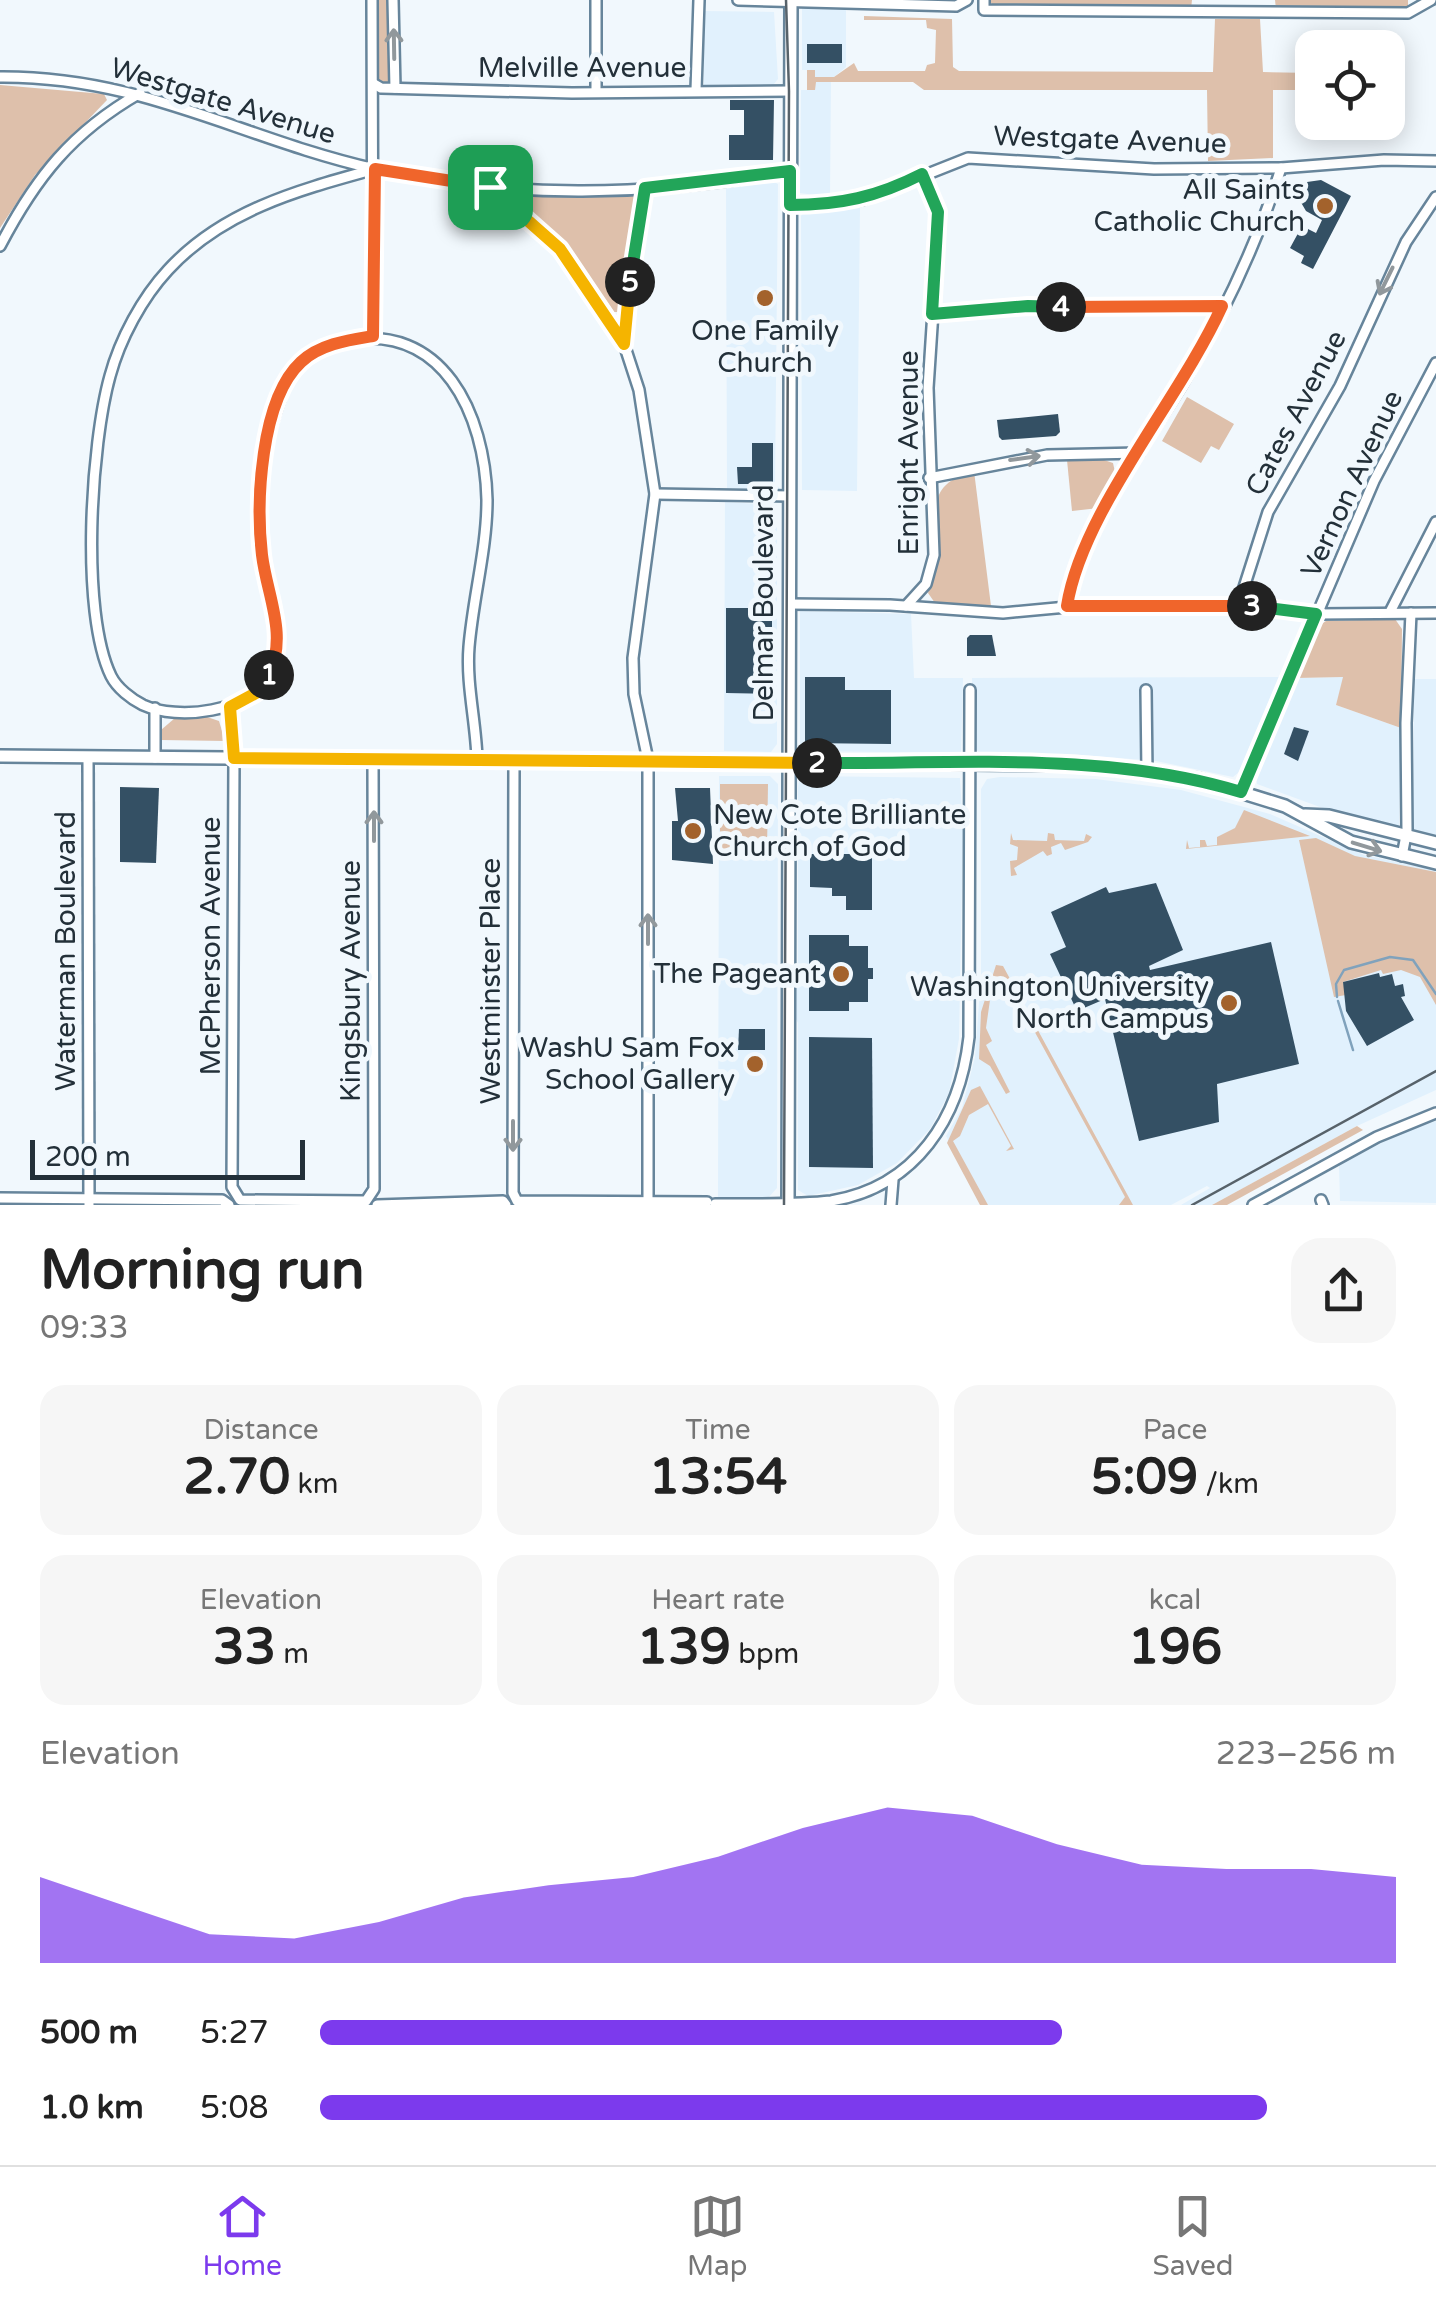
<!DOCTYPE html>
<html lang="en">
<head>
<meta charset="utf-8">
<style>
	body { margin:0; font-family:"Varela Round",sans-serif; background:#f6f6f6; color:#222; height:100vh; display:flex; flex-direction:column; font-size:38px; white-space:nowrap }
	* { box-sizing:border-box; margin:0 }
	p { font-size:32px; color:#767676 }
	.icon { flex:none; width:55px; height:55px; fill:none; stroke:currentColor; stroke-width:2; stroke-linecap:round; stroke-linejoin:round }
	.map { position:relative; height:1205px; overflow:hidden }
	.panel { display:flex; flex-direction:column; background:#fff; flex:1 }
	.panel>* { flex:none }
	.fabs { position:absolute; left:1295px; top:30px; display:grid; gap:20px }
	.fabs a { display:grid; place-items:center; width:110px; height:110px; border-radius:20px; background:#fff; box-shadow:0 5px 25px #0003; font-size:50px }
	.scale { position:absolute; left:30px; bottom:25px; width:275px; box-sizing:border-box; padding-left:10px; border:5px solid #233039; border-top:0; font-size:28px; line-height:35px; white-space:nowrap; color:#233039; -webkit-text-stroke:8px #f1f8fd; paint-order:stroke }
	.pin { position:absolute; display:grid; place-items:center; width:85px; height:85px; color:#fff; margin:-42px; border-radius:20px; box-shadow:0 5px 15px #0006 }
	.km { position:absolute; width:50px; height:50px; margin:-25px; border-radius:50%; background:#222; color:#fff; font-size:28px; line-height:50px; text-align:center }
	.round { display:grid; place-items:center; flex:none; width:105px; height:105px; border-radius:30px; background:#f6f6f6 }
	.headline { display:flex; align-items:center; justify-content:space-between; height:170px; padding:0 40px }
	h1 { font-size:55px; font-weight:700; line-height:75px }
	.stats { display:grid; grid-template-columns:repeat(3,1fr); gap:15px; height:170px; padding:10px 40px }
	.stats div { display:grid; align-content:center; border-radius:25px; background:#f6f6f6; text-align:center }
	.stats b { font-size:50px; font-weight:700 }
	.stats small { font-size:28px; font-weight:400 }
	.stats p { font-size:28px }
	.chart { height:280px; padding:20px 40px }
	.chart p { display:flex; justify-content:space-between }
	.chart svg { width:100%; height:180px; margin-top:10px; fill:#7c3aed; opacity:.7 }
	ul { padding:0 40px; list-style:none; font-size:32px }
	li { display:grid; grid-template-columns:160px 120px 1fr; align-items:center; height:75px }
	li i { height:25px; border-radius:12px; background:#7c3aed }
	.tabs { display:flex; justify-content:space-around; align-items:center; height:140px; border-top:2px solid #e0e0e0; background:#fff; font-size:28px; color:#767676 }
	.tabs a { display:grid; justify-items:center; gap:5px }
	.tabs .selected { color:#7c3aed }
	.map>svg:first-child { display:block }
	.built { fill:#e1f1fd }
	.green { fill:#dec0ab }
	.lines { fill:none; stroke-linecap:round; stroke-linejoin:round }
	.stream { stroke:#80a2bc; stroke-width:2.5 }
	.building { fill:#345064 }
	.minor-casing { stroke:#67859b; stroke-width:14 }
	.major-casing { stroke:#67859b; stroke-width:16 }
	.minor { stroke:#fff; stroke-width:9 }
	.major { stroke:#fff; stroke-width:11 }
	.tram { stroke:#57626a; stroke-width:2.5 }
	.oneway { stroke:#91989c }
	.split-1-casing { stroke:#fff; stroke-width:20 }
	.split-2-casing { stroke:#fff; stroke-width:20 }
	.split-3-casing { stroke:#fff; stroke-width:20 }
	.split-4-casing { stroke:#fff; stroke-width:20 }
	.split-5-casing { stroke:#fff; stroke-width:20 }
	.split-6-casing { stroke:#fff; stroke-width:20 }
	.split-1 { stroke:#f0652b; stroke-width:12 }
	.split-2 { stroke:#f5b400; stroke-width:12 }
	.split-3 { stroke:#22a559; stroke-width:12 }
	.split-4 { stroke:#f0652b; stroke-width:12 }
	.split-5 { stroke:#22a559; stroke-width:12 }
	.split-6 { stroke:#f5b400; stroke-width:12 }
	.poi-dot { fill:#a3622c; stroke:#f1f8fd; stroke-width:4 }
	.labels { text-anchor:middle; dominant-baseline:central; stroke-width:10; stroke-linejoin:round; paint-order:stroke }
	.street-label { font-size:28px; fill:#233039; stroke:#f1f8fd }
	.poi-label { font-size:28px; fill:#233039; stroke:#f1f8fd; text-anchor:end }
</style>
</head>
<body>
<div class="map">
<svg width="1436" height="1205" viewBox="0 0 1436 1205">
	<rect width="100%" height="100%" fill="#f1f8fd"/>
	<g class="built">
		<polygon points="802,0 846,0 846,67 834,77 815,77 814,70 802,70"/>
		<polygon points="703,11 774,12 778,79 774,84 704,85"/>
		<polygon points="815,82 831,82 830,197 800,193 801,90 814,90"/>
		<polygon points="770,180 778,184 775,483 780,489 727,490 726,187"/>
		<polygon points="860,208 857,491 802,490 801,216 803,212"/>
		<polygon points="725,502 777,505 777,744 771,752 724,751"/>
		<polygon points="800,611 911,614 914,678 963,678 961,753 800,751"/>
		<polygon points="1279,677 1239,772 1233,777 1156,761 1069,754 980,754 974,747 972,678"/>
		<polygon points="1344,677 1336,705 1401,728 1399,829 1339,814 1257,784 1256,776 1296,678"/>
		<polygon points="1414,679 1436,679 1436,836 1413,832"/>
		<polygon points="719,776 770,776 778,784 777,1188 768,1198 718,1197"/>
		<polygon points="808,776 960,778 963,831 959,1039 949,1093 930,1129 897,1163 858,1185 808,1196 798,1190 798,1023 793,1013 793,976 798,971 798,788 799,781"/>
		<polygon points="1000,777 1096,779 1181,790 1270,814 1364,855 1436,870 1436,1090 1357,1126 1212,1205 1181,1205 1210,1188 1207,1186 1171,1205 985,1205 946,1136 962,1108 975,1057 981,976 981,789 987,779"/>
		<polygon points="1436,1121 1436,1203 1340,1201 1339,1165 1399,1134"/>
	</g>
	<g class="green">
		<polygon points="372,0 393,0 395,88 374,84"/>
		<polygon points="988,0 1192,0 1191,9 996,8"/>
		<polygon points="1275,0 1408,0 1408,9 1276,9"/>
		<polygon points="864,16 952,19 953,67 959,71 1213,72 1215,19 1260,19 1263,72 1312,73 1312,90 1273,90 1273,158 1208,161 1207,90 924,90 913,82 816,82 815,90 807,90 807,70 815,70 815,77 834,77 854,63 858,71 925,71 927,65 935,63 936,30 927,28 926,20 864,20"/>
		<polygon points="0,85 104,94 107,100 35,175 0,228"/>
		<polygon points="520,193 632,193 635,197 624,261 622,312 614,312 576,258 513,202 510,196"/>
		<polygon points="1187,397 1234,424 1219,450 1211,446 1201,463 1162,441"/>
		<polygon points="1098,458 1113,463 1116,477 1099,508 1072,511 1067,460"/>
		<path d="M974 471 991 606 935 603 928 593C931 583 937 573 938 562 942 517 918 487 974 471Z"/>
		<polygon points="1395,619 1402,629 1401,728 1336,705 1343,677 1296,678 1320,625 1326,621"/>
		<polygon points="207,717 219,721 225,741 161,740 161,730 175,718"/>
		<polygon points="720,784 768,784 767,851 720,851"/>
		<polygon points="1244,810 1310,836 1186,849 1187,840 1189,848 1200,847 1200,840 1205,840 1207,846 1217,845 1217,837 1235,828"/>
		<polygon points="1048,833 1054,834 1055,840 1084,841 1086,834 1092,837 1088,842 1065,850 1061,843 1051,847 1052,854 1047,856 1043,851 1014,868 1017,875 1011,876 1010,861 1017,860 1018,847 1010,844 1011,833 1013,840 1047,841"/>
		<polygon points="1316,838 1355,856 1436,872 1436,1005 1420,977 1401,970 1383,974 1381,970 1343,982 1346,995 1334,997 1299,840"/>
		<polygon points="996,965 1003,966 1133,1205 1119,1205 1125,1197 1008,983 991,993 986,1028 992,1041 986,1045 1010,1092 1006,1094 990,1066 979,1059 981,1012"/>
		<polygon points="980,1086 1014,1149 1006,1151 1011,1146 988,1104 969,1115 960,1136 953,1141 988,1205 980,1205 947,1143 971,1090"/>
		<polygon points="1357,1126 1363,1130 1227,1205 1212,1205"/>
	</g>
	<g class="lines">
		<g class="stream">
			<polyline points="1337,997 1336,984 1344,970 1390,957 1413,960 1436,994"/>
			<polyline points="1338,1001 1353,1050"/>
		</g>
	</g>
	<g class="building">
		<rect x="807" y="44" width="35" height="19"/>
		<polygon points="730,100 774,100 773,160 729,160 729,135 744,135 744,110 730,110"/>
		<polygon points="1321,180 1351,196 1313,269 1301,263 1304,256 1290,248 1302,226 1316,233 1322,220 1306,211 1299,199 1307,182"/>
		<polygon points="1058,414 1060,432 1056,436 1002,440 999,437 997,420"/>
		<polygon points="752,443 773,443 773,484 738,484 737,467 752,467"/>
		<polygon points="726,608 772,608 772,694 726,693"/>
		<polygon points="970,635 992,635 996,656 967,656 967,638"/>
		<polygon points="805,677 845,677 845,690 891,690 891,744 805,743"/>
		<polygon points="1294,727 1309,731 1298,761 1284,754"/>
		<polygon points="120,787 159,788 156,863 120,862"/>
		<polygon points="675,788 710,788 713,864 672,860 672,821 678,821"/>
		<polygon points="810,854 872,854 872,910 846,910 846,896 832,896 832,888 810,887"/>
		<polygon points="1156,883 1183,950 1149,966 1150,970 1271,942 1299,1064 1217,1084 1219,1122 1139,1141 1105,999 1077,1011 1050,954 1066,947 1051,912 1106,887 1109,893"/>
		<polygon points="809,935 849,935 849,946 868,946 868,968 873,968 873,979 868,979 868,1002 849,1002 849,1011 809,1011"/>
		<polygon points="1379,973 1380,977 1392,974 1395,986 1403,984 1405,996 1401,997 1414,1020 1367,1046 1346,1011 1343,982"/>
		<polygon points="739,1029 765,1029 765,1050 738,1050"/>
		<polygon points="809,1037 872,1038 873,1168 809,1167"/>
	</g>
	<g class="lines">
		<defs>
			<g id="minor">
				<polyline points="372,0 373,336"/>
				<polyline points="393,0 395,88"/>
				<polyline points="596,0 596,92"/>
				<polyline points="738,0 956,6 967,0"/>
				<polyline points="984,0 984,10 1408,13 1431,0"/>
				<path d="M0 77C143 76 242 139 375 169 508 200 656 196 790 171"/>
				<polyline points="374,84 381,88 572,93 791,91"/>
				<polyline points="696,90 699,0"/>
				<path d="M375 169C299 190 223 210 168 270 142 298 120 339 110 376 91 444 80 612 111 676 117 688 131 699 143 705 178 721 250 712 269 676 289 638 268 597 262 558 254 504 262 447 281 396 290 369 315 347 343 341 443 321 485 414 487 500 487 549 473 598 469 647 466 684 476 722 477 759"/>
				<polyline points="645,188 632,254 624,344 639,390 655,494 633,658 634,694 648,760 648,1205"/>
				<polyline points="492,189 560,249 624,343"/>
				<polyline points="790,205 862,200 968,158 1154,169 1281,168 1384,160 1436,161"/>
				<path d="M0 246C36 177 72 132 140 93"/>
				<path d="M932 314C1029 304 1125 310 1222 306"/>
				<polyline points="929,478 1047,455 1139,453"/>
				<polyline points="655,494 789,496"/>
				<polyline points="1239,603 1268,512 1340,386 1406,242 1436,197"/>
				<polyline points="789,604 890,605 1003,613 1067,607 1140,609 1239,603 1317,614 1436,613"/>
				<polyline points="906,606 926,584 934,555 928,388 939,220 935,201 922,174"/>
				<path d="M1067 607C1080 524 1141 453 1183 383 1222 317 1258 241 1281 168"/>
				<polyline points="1390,612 1436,522"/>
				<polyline points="1146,690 1147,773"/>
				<polyline points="230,707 234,758 232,1187 240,1200 366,1201 374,1189 373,759"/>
				<polyline points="155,708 155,758"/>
				<polyline points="88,757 89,1205"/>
				<polyline points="514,759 513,1193 517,1201 707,1202"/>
				<polyline points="1241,792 1374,481 1436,363"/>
				<polyline points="1402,856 1407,830 1406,723 1411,613"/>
				<polyline points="0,1198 222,1200 229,1205"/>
				<polyline points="1321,1200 1323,1205"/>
				<path d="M715 1204C753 1204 794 1205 831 1201 916 1187 960 1118 969 1037L970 690"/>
				<polyline points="377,1205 503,1201 506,1205"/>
				<polyline points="891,1205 893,1180"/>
				<polyline points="1253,1205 1377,1137 1436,1113"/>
			</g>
			<g id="major">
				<polyline points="0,756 1081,765 1198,779 1285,806 1351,842 1436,863"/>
				<polyline points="1305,815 1329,816 1436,843"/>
				<polyline points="788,1205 791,0"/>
			</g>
		</defs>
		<use href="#minor" class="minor-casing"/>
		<use href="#major" class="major-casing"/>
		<use href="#minor" class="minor"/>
		<use href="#major" class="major"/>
		<g class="tram">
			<polyline points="784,1205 789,91 786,0"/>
			<polyline points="1192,1205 1436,1071"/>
		</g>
	</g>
	<defs><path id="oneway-shaft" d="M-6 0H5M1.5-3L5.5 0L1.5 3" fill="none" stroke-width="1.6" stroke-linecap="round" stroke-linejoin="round" transform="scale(2.5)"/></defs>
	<g class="oneway">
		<use href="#oneway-shaft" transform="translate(394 44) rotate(-91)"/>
		<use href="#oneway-shaft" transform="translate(1386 281) rotate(116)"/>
		<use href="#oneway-shaft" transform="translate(1025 458) rotate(-8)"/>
		<use href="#oneway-shaft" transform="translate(374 826) rotate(-90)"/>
		<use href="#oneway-shaft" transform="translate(1367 847) rotate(17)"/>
		<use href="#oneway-shaft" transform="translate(648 929) rotate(-90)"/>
		<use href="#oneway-shaft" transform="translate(513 1136) rotate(90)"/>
	</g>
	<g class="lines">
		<defs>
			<path id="split-1" d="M269 675C288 634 267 596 262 555 256 503 260 400 301 362 320 344 349 340 373 336L375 169 490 187"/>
			<polyline id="split-2" points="269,675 256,693 230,707 234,758 817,763"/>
			<path id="split-3" d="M817 763C956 764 1107 751 1241 792L1316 614 1252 606"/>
			<path id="split-4" d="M1061 307 1222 306C1180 399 1082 511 1067 606H1252"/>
			<path id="split-5" d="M630 282 645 188 790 171V205C840 205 877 197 922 174L938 212 932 314 1028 306 1061 307"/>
			<polyline id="split-6" points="490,187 560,249 624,344 630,282"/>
		</defs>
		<use href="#split-1" class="split-1-casing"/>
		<use href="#split-2" class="split-2-casing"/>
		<use href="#split-3" class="split-3-casing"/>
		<use href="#split-4" class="split-4-casing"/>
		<use href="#split-5" class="split-5-casing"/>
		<use href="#split-6" class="split-6-casing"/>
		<use href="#split-1" class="split-1"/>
		<use href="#split-2" class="split-2"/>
		<use href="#split-3" class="split-3"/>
		<use href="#split-4" class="split-4"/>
		<use href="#split-5" class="split-5"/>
		<use href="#split-6" class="split-6"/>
	</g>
	<g class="poi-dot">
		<circle cx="1325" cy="206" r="10"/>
		<circle cx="765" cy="298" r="10"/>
		<circle cx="693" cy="831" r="10"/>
		<circle cx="841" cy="974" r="10"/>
		<circle cx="1229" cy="1003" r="10"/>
		<circle cx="755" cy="1064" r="10"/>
	</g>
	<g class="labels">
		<g class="street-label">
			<text x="582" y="68">Melville Avenue</text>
			<text transform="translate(223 101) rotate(17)">Westgate Avenue</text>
			<text transform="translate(1110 140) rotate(2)">Westgate Avenue</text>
			<text transform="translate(1296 413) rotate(-62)">Cates Avenue</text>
			<text transform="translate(909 453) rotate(-90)">Enright Avenue</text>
			<text transform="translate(1352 484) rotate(-65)">Vernon Avenue</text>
			<text transform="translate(764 603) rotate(-90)">Delmar Boulevard</text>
			<text transform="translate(211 946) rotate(-90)">McPherson Avenue</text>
			<text transform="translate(66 951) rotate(-90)">Waterman Boulevard</text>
			<text transform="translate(351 981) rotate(-90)">Kingsbury Avenue</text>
			<text transform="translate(491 981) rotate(-90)">Westminster Place</text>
		</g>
		<g class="poi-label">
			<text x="1305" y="190">All Saints<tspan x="1305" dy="32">Catholic Church</tspan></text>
			<text x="765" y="331" text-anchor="middle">One Family<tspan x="765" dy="32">Church</tspan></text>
			<text x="713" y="815" text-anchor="start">New Cote Brilliante<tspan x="713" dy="32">Church of God</tspan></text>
			<text x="821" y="974">The Pageant</text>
			<text x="1209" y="987">Washington University<tspan x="1209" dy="32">North Campus</tspan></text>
			<text x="735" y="1048">WashU Sam Fox<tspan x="735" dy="32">School Gallery</tspan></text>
		</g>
	</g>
</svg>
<div class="fabs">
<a><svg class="icon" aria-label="locate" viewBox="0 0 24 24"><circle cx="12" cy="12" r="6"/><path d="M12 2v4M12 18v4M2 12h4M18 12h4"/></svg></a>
</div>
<div class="scale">200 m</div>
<div class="pin" style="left:490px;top:187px;background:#1e9e55"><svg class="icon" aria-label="arrive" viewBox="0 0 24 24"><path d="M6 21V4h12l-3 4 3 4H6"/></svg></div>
<b class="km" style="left:269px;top:675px">1</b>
<b class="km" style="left:817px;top:763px">2</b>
<b class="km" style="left:1252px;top:606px">3</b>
<b class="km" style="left:1061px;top:307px">4</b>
<b class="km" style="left:630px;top:282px">5</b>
</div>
<section class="panel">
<div class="headline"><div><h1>Morning run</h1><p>09:33</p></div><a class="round"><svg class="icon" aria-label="share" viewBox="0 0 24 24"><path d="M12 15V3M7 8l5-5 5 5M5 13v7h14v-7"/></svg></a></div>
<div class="stats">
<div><p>Distance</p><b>2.70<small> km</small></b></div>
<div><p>Time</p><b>13:54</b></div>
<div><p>Pace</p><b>5:09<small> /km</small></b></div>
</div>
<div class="stats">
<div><p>Elevation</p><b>33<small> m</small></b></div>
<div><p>Heart rate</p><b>139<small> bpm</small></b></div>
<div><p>kcal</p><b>196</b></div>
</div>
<div class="chart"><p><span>Elevation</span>223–256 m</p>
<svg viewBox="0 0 160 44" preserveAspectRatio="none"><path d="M0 44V23L10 30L20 37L30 38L40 34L50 28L60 25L70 23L80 18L90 11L100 6L110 8L120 15L130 20L140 21L150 21L160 23V44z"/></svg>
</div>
<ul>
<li><b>500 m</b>5:27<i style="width:69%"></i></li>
<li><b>1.0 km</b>5:08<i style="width:88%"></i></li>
</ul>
</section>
<nav class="tabs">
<a class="selected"><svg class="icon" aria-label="home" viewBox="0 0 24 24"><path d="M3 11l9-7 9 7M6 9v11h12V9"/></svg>Home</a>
<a><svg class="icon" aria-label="map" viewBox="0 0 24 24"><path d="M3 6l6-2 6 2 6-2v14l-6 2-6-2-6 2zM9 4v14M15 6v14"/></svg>Map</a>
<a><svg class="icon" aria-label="saved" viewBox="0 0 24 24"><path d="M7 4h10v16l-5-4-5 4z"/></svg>Saved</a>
</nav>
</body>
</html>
